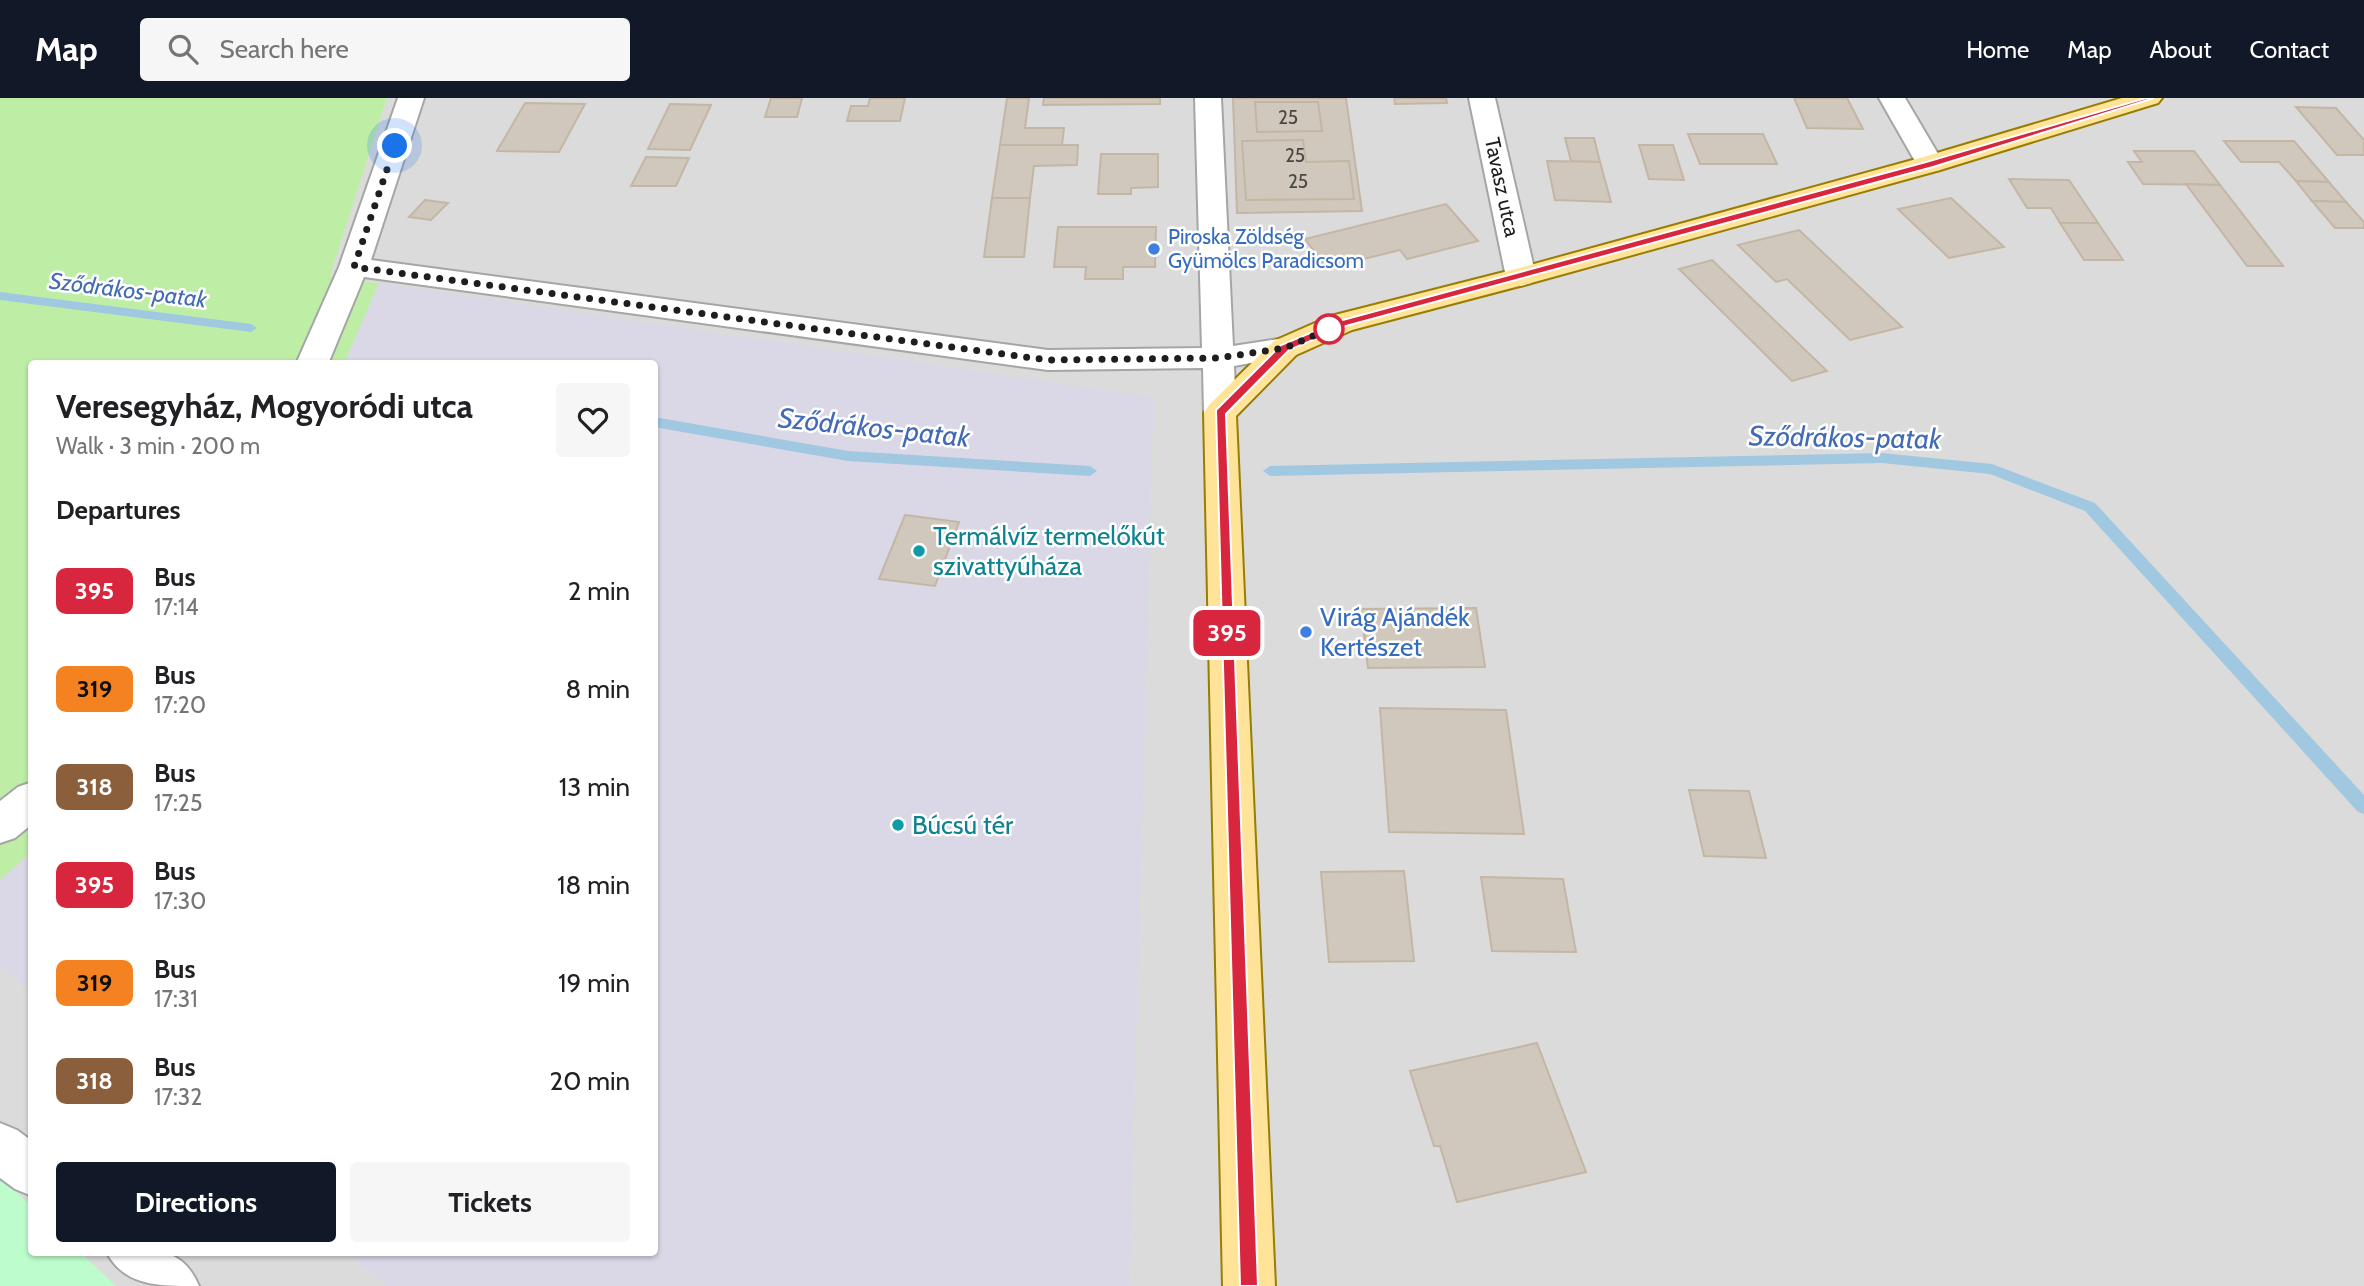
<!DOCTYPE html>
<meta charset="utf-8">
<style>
:root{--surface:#fff;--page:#f6f6f6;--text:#202124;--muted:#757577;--accent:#111827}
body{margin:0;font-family:Cabin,sans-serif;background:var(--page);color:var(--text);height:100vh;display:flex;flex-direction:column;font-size:26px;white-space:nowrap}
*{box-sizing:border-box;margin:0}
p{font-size:23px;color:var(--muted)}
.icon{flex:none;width:38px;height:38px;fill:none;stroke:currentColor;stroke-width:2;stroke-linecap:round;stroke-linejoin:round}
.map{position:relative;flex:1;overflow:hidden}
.sheet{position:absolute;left:28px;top:262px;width:630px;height:896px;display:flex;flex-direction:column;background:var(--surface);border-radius:7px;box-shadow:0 2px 5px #0004}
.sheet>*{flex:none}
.badge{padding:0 14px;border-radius:10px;font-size:24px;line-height:46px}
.you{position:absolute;width:35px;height:35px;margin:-18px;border:5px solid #fff;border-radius:50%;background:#1a73e8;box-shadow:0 0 0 10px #1a73e833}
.map>.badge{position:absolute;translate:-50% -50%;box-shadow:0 0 0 4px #fff}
h2{padding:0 28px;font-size:26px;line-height:63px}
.round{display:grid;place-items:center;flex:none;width:74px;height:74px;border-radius:7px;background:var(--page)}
.summary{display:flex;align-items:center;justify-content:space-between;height:119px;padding:0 28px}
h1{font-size:33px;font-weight:700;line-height:52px}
.action{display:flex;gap:14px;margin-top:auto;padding:14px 28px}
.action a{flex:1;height:80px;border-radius:7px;background:var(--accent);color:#fff;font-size:28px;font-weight:700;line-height:80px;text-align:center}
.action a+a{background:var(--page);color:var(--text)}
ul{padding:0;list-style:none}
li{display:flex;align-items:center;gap:21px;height:98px;padding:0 28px}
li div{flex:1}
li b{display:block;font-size:26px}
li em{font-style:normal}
li .badge{min-width:77px;font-weight:700;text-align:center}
header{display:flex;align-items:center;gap:42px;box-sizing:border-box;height:98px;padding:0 35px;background:var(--accent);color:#fff}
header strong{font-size:33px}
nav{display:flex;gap:38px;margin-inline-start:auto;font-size:24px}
.search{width:490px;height:63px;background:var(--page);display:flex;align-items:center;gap:18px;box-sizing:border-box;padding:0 24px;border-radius:7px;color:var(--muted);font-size:26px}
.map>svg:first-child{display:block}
.residential{fill:#dcdbdb}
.grass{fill:#beeea5}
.park{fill:#bdfdcc}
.plaza{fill:#dad7e6}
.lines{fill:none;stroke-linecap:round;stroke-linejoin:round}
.stream{fill:#a0c8e1;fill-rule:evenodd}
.building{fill:#d0c8bc;stroke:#c3b6a5;stroke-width:2}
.minor-casing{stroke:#a5a5a5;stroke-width:4}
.major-casing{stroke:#987d00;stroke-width:4}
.minor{fill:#fff;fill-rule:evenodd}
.major{fill:#ffe399;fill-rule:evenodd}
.line{fill:#d7263d;stroke:#fff;stroke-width:2}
.walk{stroke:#1e1e1e;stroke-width:7;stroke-dasharray:0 12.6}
.shop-dot{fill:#3f7fe0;stroke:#fff;stroke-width:2.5}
.stop-dot{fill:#fff;stroke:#d7263d;stroke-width:3.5}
.culture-dot{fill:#0f9aa8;stroke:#fff;stroke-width:2.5}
.labels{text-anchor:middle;stroke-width:5;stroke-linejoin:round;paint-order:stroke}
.far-number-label{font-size:19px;fill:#4a4846}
.far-street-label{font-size:21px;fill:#1e1e1e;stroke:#fff}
.far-shop-label{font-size:21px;fill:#366cbe;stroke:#fff;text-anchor:start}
.far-water-label{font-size:23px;font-style:italic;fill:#436bb5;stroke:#fff}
.culture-label{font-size:26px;fill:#0d838f;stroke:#fff;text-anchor:start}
.shop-label{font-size:26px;fill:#366cbe;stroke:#fff;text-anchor:start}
.water-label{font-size:28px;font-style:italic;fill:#436bb5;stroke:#fff}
</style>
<header>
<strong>Map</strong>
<div class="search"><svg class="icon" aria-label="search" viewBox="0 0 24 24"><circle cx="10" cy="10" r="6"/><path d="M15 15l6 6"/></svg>Search here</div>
<nav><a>Home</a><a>Map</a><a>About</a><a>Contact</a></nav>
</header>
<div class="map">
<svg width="2364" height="1188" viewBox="0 0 2364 1188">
<rect width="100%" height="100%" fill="#f0eee3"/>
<!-- residential -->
<g class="residential">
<polygon points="387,0 2364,0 2364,1188 1130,1188 1154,299 329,178"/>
<polygon points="0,868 31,894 32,1155 347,1155 387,1188 0,1188"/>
</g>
<!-- grass -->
<polygon class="grass" points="0,0 387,0 330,178 1154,299 1130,1188 387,1188 347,1155 654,1155 654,266 32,266 31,894 0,868"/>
<!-- park -->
<polygon class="park" points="0,1078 31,1108 32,1155 81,1155 116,1188 0,1188"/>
<!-- plaza -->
<g class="plaza">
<polygon points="379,185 1154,299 1130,1188 387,1188 347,1155 654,1155 654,266 344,266"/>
<polygon points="31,754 31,894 0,868 0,782"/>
</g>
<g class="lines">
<!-- stream -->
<g class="stream">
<polygon points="0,194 251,226 257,230 251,234 0,202"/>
<polygon points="654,319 848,353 1090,368 1097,373 1090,378 848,363 654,329"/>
<polygon points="1882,355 1992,366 2095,405 2364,697 2364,716 2358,714 2085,413 1990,376 1882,365 1270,378 1263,373 1270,368"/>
</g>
</g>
<!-- building -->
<g class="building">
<polygon points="771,0 802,0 797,19 765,19"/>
<polygon points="870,0 905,0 900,23 847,23 851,8 868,8"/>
<polygon points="1007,0 1029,0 1025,30 1064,30 1062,47 1000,47"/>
<polygon points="1044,0 1160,0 1160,6 1043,7"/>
<polygon points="1233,0 1346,0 1362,113 1237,115"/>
<polygon points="1394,0 1446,0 1447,5 1395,6"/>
<polygon points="1794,0 1847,0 1863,31 1807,30"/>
<polygon points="1255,4 1318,4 1322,33 1257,34"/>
<polygon points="525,5 585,6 559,54 497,53"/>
<polygon points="670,6 711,7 690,52 648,51"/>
<polygon points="2296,9 2336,10 2364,42 2364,57 2337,57"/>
<polygon points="1688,36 1763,36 1777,66 1700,66"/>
<polygon points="1565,40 1594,40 1600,64 1571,63"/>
<polygon points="1303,42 1306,64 1349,63 1354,101 1246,102 1242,43"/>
<polygon points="2224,43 2294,43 2329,84 2296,83 2279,64 2241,64"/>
<polygon points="1000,47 1078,47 1077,67 1034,68 1030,100 992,100"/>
<polygon points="1639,47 1673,47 1684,82 1649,81"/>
<polygon points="2134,53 2194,53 2220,87 2143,86 2128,64 2142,64"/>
<polygon points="1101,56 1158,56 1158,89 1131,90 1131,96 1098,96"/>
<polygon points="646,59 689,60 676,88 631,88"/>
<polygon points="1547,63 1600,64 1611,104 1555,102"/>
<polygon points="2009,81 2069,82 2098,125 2060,125 2051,110 2027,110"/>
<polygon points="2296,83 2329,84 2346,104 2312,103"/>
<polygon points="2186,86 2220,87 2283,168 2247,168"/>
<polygon points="992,100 1030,100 1024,159 984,159"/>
<polygon points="1951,100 2004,149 1949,160 1898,111"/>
<polygon points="425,102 448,105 431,122 409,119"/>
<polygon points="2312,103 2346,104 2364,124 2364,130 2335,130"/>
<polygon points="1446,106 1478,143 1407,161 1400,152 1327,170 1305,141"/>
<polygon points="2060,125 2098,125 2123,162 2084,162"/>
<polygon points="1058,129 1156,129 1155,169 1123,169 1123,181 1085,181 1086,169 1054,169"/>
<polygon points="1799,132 1902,229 1850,242 1787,181 1776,184 1738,147"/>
<polygon points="1712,162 1827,273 1792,283 1679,171"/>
<polygon points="905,417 959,424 935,488 879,481"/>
<polygon points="1476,510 1485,569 1368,570 1361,511"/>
<polygon points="1380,610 1506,612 1524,736 1389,734"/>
<polygon points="1689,692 1749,693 1766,760 1704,758"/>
<polygon points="1404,773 1414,863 1329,864 1321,774"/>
<polygon points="1481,779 1563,781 1576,854 1492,853"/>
<polygon points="1537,945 1586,1074 1457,1104 1440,1048 1434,1048 1410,973"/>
</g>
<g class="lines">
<!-- minor casing -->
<g class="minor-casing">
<g id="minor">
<polygon points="398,0 424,0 371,162 1048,252 1202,250 1195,0 1221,0 1233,248 1285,240 1296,243 1301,250 1296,257 1234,268 1236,315 1231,323 1220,326 1209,323 1204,315 1203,270 1048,272 364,179 328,266 296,266 339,169"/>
<polygon points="1469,0 1495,0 1536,179 1531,185 1521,188 1511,185 1506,179"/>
<polygon points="1879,0 1905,0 1944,66 1940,72 1930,74 1920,72"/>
<polygon points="32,684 32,726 15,740 0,745 0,703 18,689"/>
<polygon points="0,1025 17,1032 32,1043 32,1098 15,1091 0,1080"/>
<path d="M107,1155C148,1155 180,1143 199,1188C157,1188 125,1188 107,1155Z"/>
</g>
</g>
<!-- major casing -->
<g class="major-casing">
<polygon id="major" points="2122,0 2162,0 2158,5 1940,72 1531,185 1352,232 1296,257 1236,318 1275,1188 1223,1188 1204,315 1209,307 1274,243 1331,218 1512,172 1920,60"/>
</g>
<!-- minor -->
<use href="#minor" class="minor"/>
<!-- major -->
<use href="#major" class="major"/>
</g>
<!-- line -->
<polygon class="line" points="2146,0 2154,0 1933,69 1346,228 1289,252 1226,316 1258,1188 1240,1188 1216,312 1281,247 1339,223 1926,64"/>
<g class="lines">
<!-- walk -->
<polyline class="walk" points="395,48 354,169 1048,262 1218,260 1285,250 1329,231"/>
</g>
<!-- markers -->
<g class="shop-dot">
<circle cx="1154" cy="151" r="7"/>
<circle cx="1306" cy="534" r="7"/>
</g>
<circle class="stop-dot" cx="1329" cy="231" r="14"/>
<g class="culture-dot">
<circle cx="919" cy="453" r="7"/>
<circle cx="898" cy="727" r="7"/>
</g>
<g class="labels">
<!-- far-number labels -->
<g class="far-number-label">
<text x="1288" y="26">25</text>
<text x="1295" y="64">25</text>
<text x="1298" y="90">25</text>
</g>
<!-- far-street labels -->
<g class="far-street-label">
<text transform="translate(1502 89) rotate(78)" y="7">Tavasz utca</text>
</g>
<!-- far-shop labels -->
<g class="far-shop-label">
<text x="1168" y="146">Piroska Zöldség<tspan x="1168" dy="24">Gyümölcs Paradicsom</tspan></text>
</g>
<!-- far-water labels -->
<g class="far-water-label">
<text transform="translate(128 192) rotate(7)" y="8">Sződrákos-patak</text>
</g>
<!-- culture labels -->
<g class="culture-label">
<text x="933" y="447">Termálvíz termelőkút<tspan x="933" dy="30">szivattyúháza</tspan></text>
<text x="912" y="736">Búcsú tér</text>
</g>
<!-- shop labels -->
<g class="shop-label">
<text x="1320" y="528">Virág Ajándék<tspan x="1320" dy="30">Kertészet</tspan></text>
</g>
<!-- water labels -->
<g class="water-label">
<text transform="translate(874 329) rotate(6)" y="10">Sződrákos-patak</text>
<text transform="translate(1845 339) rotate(1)" y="10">Sződrákos-patak</text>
</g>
</g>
</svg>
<div class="you" style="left:395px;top:48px"></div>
<b class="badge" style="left:1227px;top:535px;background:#d7263d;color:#fff">395</b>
<section class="sheet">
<div class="summary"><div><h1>Veresegyház, Mogyoródi utca</h1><p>Walk · 3 min · 200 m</p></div><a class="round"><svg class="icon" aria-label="heart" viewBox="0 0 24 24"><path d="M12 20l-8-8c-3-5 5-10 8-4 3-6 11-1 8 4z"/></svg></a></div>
<h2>Departures</h2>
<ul>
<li><span class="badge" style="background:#d7263d;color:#fff">395</span><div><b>Bus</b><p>17:14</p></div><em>2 min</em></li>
<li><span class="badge" style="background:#f58220;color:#111">319</span><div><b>Bus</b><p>17:20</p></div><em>8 min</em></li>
<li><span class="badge" style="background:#8b5e3c;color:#fff">318</span><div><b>Bus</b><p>17:25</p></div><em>13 min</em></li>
<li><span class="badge" style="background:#d7263d;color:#fff">395</span><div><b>Bus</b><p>17:30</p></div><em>18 min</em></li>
<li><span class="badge" style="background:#f58220;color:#111">319</span><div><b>Bus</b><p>17:31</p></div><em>19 min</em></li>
<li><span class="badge" style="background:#8b5e3c;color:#fff">318</span><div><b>Bus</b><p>17:32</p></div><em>20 min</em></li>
</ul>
<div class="action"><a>Directions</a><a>Tickets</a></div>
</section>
</div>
